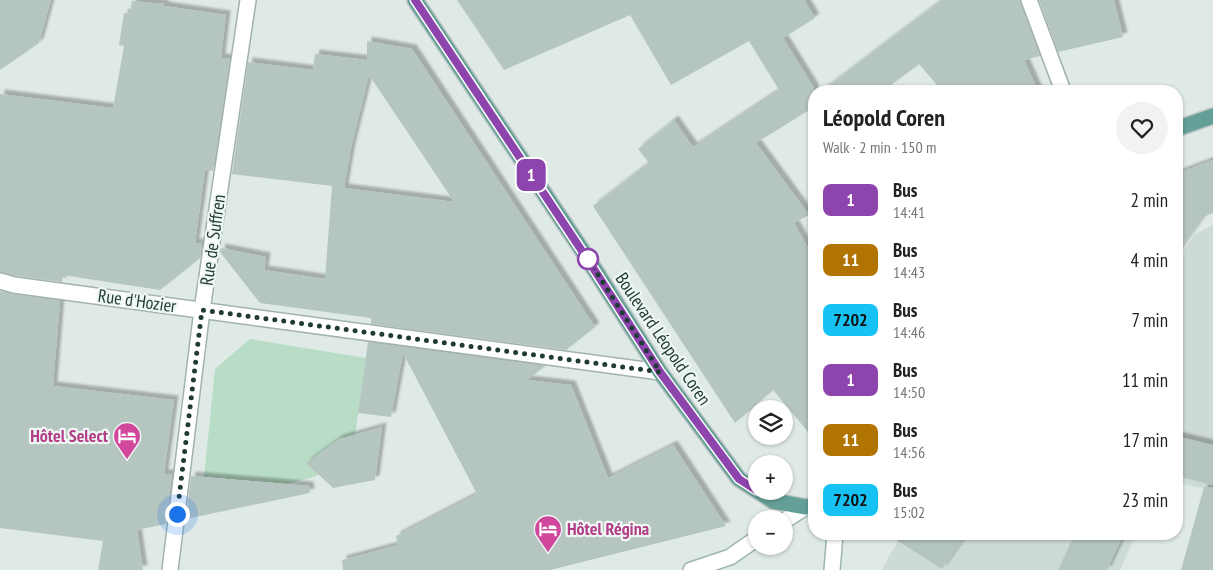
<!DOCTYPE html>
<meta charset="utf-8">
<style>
:root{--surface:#fff;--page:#f2f2f2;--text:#222;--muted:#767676}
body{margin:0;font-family:"PT Sans Narrow",sans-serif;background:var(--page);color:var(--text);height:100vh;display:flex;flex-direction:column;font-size:19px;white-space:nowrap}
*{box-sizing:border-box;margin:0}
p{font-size:16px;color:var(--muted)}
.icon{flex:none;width:28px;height:28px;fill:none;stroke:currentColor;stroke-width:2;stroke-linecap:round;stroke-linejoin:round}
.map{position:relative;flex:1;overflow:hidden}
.panel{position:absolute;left:808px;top:85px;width:375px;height:455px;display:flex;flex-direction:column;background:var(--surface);border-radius:20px;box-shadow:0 1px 4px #0004}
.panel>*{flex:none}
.badge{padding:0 10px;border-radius:8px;font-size:18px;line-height:32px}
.fabs{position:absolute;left:748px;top:400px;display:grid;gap:10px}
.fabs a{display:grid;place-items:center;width:45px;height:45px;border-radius:50%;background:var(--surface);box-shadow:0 1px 4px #0004;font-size:25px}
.you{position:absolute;width:25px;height:25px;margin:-12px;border:4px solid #fff;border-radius:50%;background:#1a73e8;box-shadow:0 0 0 8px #1a73e833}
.map>.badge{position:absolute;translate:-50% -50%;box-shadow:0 0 0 2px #fff}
.round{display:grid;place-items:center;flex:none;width:52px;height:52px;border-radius:26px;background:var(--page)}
.overview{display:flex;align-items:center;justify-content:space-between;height:85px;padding:0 15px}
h1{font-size:24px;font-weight:700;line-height:38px}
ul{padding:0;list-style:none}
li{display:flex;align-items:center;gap:15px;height:60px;padding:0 15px}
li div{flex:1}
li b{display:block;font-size:19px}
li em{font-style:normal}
li .badge{min-width:55px;font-weight:700;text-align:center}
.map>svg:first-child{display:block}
.built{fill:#cddad6}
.green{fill:#b8dcc6}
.building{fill:#b5c5c0;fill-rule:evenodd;filter:url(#shadow)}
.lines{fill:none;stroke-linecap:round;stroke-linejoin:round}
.street-casing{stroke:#a2b2ae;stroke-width:18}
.secondary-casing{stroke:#9eb6b0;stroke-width:18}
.primary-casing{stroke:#bcc4c3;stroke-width:18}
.street{stroke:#fff;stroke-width:15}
.secondary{stroke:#fff;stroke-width:15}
.primary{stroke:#64a097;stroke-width:15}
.line-casing{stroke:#fff;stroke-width:11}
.line{stroke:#8e44ad;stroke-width:8}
.walk{stroke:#203a36;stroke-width:5;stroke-dasharray:0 9}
.stop-dot{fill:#fff;stroke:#8e44ad;stroke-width:2.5}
.labels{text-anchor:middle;stroke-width:4.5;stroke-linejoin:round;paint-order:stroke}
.street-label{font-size:18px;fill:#203a36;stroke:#eff7f4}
.hotel-label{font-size:18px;font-weight:bold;fill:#b23c85;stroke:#eff7f4;text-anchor:end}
</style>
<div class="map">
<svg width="1213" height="570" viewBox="0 0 1213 570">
<defs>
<filter id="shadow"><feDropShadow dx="4.5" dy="-4.5" stdDeviation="1" flood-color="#0004"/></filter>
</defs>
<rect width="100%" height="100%" fill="#dfeae7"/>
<!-- built -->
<g class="built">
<polygon points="1213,225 1213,490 1176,483 1176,263 1194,235"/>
<polygon points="903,534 1136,534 1120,570 882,570 889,556"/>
</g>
<!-- green -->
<polygon class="green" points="250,339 366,358 355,435 318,464 317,476 286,484 204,477 215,369"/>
<!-- building -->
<g class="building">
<polygon points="0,0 51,0 39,43 0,70"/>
<polygon points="457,0 804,0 815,18 783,38 814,88 814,107 756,143 809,215 794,223 814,259 814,439 773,390 735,423 593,206 649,163 638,149 674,120 693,147 779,90 749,41 671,85 630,15 504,70"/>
<polygon points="942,0 1020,0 1040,56 1024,60 1038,91 942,91 919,64 883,91 822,91"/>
<polygon points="1039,0 1114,0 1123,37 1058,52"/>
<polygon points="132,1 164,4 164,6 226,15 221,58 230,59 213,171 205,170 195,243 202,244 200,258 160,290 62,275 62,282 16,276 0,272 0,94 113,108 124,46 119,45 124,13 130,14"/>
<path d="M367,41L412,49L595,327L566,350L371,324V318L260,303L220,252L221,248L266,257L264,270L325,279L332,186L232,174L248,62L313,70L315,54L367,60ZM369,75L412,139L454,202L344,188L351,148Z"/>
<polygon points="1213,160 1213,213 1203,217 1176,255 1176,174"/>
<polygon points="0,291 13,294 60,301 53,386 174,400 164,474 172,474 166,524 137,530 143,570 98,570 103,541 0,528"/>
<polygon points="368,342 545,366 527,380 571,385 608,478 673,445 726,526 550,570 343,570 342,560 398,545 396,536 477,494 403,353 391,417 358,413"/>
<polygon points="382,427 375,480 333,488 306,463 339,439"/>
<polygon points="1176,436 1213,445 1213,485 1176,476"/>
<polygon points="191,476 309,486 310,493 186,519"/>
<polygon points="1204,487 1213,488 1213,570 1181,570"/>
<polygon points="887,534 967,534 942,569"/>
<polygon points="1075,534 1124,534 1107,570 1058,570"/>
</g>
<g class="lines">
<!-- street casing -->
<g class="street-casing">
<g id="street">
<polyline points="1029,0 1063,91"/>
<polyline points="0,281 14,285 660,372"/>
<polyline points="170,570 202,310 248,0"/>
</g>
</g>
<!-- secondary casing -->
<g class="secondary-casing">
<g id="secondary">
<polyline points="784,521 806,507"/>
<polyline points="691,570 730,557 756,539"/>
<polyline points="832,570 835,534"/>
</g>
</g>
<!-- primary casing -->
<g class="primary-casing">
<g id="primary">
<polyline points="415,0 588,259 660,372 739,479 756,490"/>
<polyline points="1176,129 1213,116"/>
<polyline points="758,491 773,501 806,507 814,506"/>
</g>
</g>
<!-- street -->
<use href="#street" class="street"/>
<!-- secondary -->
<use href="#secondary" class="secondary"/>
<!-- primary -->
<use href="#primary" class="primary"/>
</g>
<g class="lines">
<!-- line casing -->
<g class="line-casing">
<polyline id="line" points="415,0 588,260 660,372 739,479 756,490"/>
</g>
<!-- line -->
<use href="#line" class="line"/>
<!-- walk -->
<polyline class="walk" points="177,514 202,310 660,372 588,259"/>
</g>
<!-- icons -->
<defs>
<g id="hotel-pin" transform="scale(1.4375)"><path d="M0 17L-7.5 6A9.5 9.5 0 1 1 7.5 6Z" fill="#d1479c" stroke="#eff7f4"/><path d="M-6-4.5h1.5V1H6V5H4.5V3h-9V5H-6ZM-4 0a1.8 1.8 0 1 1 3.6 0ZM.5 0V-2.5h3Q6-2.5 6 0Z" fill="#fff"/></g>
</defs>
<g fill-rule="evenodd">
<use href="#hotel-pin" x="127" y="436"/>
<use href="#hotel-pin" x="548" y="529"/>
</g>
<!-- markers -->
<circle class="stop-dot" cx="588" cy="259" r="10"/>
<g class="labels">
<!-- street labels -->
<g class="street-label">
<text transform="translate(213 240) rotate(-82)" y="6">Rue de Suffren</text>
<text transform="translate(137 301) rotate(8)" y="6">Rue d'Hozier</text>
<text transform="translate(663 339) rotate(56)" y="6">Boulevard Léopold Coren</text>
</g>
<!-- hotel labels -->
<g class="hotel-label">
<text x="108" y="442">Hôtel Select</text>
<text x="567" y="535" text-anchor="start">Hôtel Régina</text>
</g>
</g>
</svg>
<div class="fabs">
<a><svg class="icon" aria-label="layers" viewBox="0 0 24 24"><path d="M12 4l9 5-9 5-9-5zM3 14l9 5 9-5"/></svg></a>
<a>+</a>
<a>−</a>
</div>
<div class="you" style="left:177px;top:514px"></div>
<b class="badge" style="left:531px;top:175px;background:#8e44ad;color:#fff">1</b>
<section class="panel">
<div class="overview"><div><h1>Léopold Coren</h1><p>Walk · 2 min · 150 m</p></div><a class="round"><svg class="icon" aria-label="heart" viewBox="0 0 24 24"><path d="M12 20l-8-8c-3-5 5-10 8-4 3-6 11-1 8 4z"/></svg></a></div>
<ul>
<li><span class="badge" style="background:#8e44ad;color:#fff">1</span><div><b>Bus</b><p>14:41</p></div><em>2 min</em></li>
<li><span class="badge" style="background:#b27400;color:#fff">11</span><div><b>Bus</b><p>14:43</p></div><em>4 min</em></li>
<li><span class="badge" style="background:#16c1f3;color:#111">7202</span><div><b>Bus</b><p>14:46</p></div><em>7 min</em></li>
<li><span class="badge" style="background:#8e44ad;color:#fff">1</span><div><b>Bus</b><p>14:50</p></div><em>11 min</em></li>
<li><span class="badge" style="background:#b27400;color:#fff">11</span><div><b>Bus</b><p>14:56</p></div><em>17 min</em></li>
<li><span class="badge" style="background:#16c1f3;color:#111">7202</span><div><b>Bus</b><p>15:02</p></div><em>23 min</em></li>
</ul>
</section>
</div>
